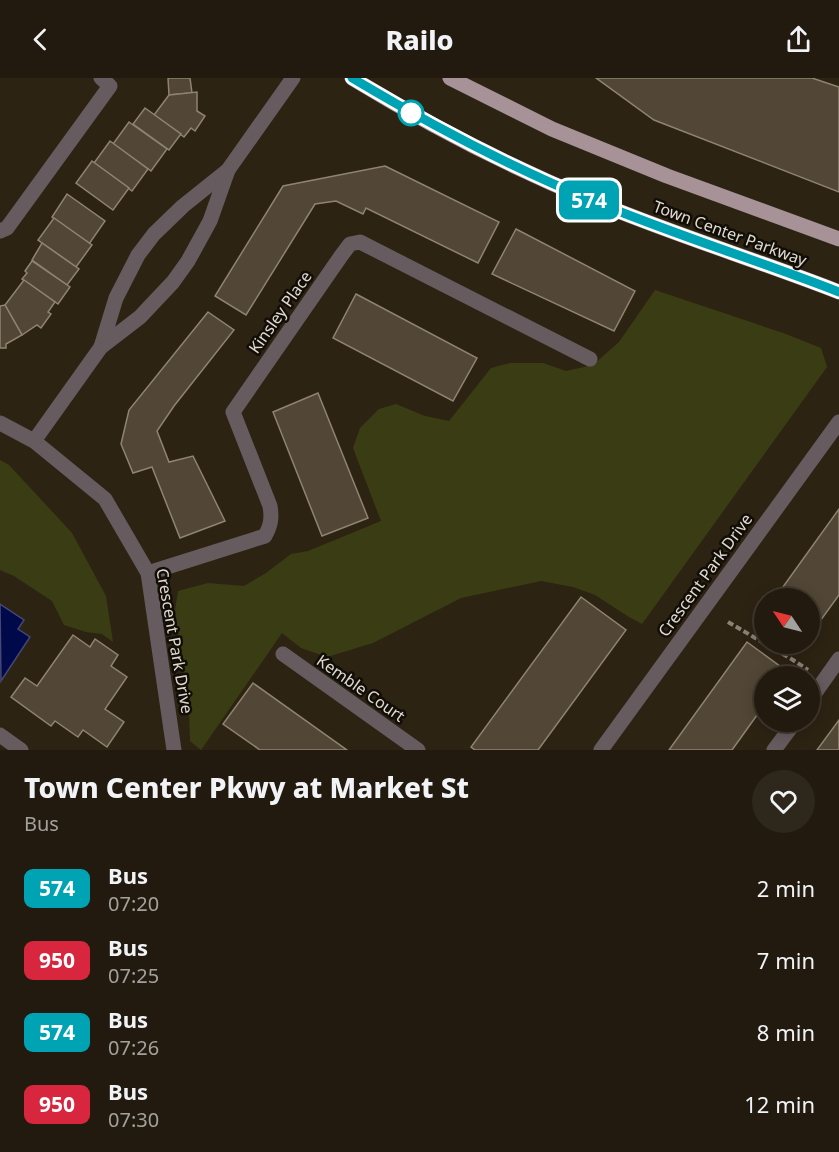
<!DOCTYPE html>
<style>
:root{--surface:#221a0e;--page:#2e271c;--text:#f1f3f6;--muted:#a2a19e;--line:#3f382e}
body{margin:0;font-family:"Noto Sans",sans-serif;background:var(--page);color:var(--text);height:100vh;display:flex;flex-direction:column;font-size:22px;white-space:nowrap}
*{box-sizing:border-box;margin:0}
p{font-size:20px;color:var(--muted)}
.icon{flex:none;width:33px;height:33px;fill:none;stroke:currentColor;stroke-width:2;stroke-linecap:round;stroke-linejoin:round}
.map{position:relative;height:672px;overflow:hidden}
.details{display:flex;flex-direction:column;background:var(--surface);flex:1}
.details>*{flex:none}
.badge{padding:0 12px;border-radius:9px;font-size:21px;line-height:39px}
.needle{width:39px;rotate:305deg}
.controls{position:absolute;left:754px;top:510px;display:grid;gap:12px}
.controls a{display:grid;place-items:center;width:66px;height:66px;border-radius:50%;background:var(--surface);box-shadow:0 3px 15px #0003,0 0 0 2px var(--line);font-size:30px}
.map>.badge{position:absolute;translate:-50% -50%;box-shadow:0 0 0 3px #fff}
.round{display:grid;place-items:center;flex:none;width:63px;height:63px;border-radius:32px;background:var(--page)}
.overview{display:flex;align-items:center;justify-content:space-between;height:102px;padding:0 24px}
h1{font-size:28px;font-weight:800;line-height:45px}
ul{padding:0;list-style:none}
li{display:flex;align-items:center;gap:18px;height:72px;padding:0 24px}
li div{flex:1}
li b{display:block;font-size:22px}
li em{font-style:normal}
li .badge{min-width:66px;font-weight:700;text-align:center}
header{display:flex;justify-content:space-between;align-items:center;height:78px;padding:0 24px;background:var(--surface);font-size:27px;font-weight:800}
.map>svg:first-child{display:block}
.green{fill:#3a3d13}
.water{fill:#00094a;stroke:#444872;stroke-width:1.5}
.building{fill:#524736;stroke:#8f8371;stroke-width:1.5}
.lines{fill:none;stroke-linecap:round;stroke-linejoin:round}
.path{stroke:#8a8275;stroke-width:4;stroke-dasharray:6 3;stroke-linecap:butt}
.minor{stroke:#665b5e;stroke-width:15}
.major{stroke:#a79297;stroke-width:15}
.line-casing{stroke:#fff;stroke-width:14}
.line{stroke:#00a3b4;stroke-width:9}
.stop-dot{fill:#fff;stroke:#00a3b4;stroke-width:3}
.labels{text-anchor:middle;stroke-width:5;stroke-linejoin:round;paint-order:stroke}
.street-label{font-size:16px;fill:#e1dad0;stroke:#110d07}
</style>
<header><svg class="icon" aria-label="back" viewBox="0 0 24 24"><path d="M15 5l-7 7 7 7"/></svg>Railo<svg class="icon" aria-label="share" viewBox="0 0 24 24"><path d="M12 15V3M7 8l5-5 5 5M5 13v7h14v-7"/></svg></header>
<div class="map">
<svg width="839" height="672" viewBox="0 0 839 672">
<rect width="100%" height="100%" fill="#2d2313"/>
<!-- green -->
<g class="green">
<polygon points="655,212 786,256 821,270 827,289 642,546 629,539 595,517 573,509 541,503 461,520 373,565 327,579 301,570 282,555 201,672 190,663 189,634 175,532 178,513 208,505 244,508 266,495 291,476 308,473 381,443 353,370 360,350 379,331 396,326 425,338 449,343 491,290 510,285 543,285 566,293 593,287 619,264"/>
<polygon points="0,382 9,387 72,455 106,518 113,564 102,556 86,554 64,547 52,523 14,498 0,492"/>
</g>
<!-- water -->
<polygon class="water" points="0,526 24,542 18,551 30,559 1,603"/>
<!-- building -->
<g class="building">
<polygon points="168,0 190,0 192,15 169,17"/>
<polygon points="596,0 812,0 839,9 839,114 654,42"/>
<polygon points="197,14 197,33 205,38 195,53 191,50 184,59 154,37 169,17"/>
<polygon points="145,30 181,56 169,72 133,46"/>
<polygon points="129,44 167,71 151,93 113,66"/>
<polygon points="110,63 148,91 132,113 94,85"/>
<polygon points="92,83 129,110 113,132 76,105"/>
<polygon points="385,88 499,144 478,185 366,130 363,136 336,123 315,126 246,237 215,218 283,108"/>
<polygon points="67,116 105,143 89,166 52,139"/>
<polygon points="54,140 92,167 76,189 38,162"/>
<polygon points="516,151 635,213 614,253 492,196"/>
<polygon points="42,165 79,191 67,207 32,182"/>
<polygon points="32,183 70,209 58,226 22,201 27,195 25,193"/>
<polygon points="24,202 55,224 48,234 51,236 41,250 37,247 22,257 5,227"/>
<polygon points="356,216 477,280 453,323 333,260"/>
<polygon points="5,227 22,257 6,266 6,270 0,270 0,228"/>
<polygon points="208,234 234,252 174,328 157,353 169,384 193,378 225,443 180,460 152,389 133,395 121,366 129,332"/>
<polygon points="318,315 368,440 322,458 273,334"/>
<polygon points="839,431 839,517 810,557 810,520 775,520"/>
<polygon points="581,519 626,552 538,672 475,672 471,669"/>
<polygon points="73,557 90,569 95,561 118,577 111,588 127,599 105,631 124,644 107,669 83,652 78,659 55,643 51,648 11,619 25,600 37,608"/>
<polygon points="747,564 788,594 785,598 765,598 765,626 732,672 669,672"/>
<polygon points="253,605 347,672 260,672 223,646"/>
<polygon points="839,642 839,672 817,672"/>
</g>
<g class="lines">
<!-- path -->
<polyline class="path" points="728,544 793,582 808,592"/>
<!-- minor -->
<g class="minor">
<polyline points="0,153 7,150 110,8 101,0"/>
<polyline points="101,269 116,220 138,177 154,156 183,128 228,92 293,0"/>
<polyline points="0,345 34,363 105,421 148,495 174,672"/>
<polyline points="34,363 101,269 140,239 173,204 188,183 210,143 228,92"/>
<path d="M148,495L265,458C271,447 272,440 270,428L233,334L341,178L350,166L360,164L590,281"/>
<polyline points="283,576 418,672"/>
<polyline points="810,622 839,581"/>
<polyline points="0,657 21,672"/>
<polyline points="601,672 839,344"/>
<polyline points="774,672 795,644"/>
</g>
<!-- major -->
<g class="major">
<path d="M352,0C429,47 508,88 591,122C672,156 757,182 839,214"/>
<polyline points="450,0 552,51 667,98 839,161"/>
</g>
</g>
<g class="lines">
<!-- line casing -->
<g class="line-casing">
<path id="line" d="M352,0C429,46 508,88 591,122C672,156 757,182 839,214"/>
</g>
<!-- line -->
<use href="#line" class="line"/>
</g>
<!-- markers -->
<circle class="stop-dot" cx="411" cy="35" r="12"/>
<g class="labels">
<!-- street labels -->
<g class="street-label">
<text transform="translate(730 155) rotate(20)" y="6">Town Center Parkway</text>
<text transform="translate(280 234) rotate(-55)" y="6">Kinsley Place</text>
<text transform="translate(705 497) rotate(-54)" y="6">Crescent Park Drive</text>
<text transform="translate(175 563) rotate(80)" y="6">Crescent Park Drive</text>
<text transform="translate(361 610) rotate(35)" y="6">Kemble Court</text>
</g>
</g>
</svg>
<div class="controls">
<a><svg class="needle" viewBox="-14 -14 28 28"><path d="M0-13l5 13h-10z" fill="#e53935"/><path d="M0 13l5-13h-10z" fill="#a2a19e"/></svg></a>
<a><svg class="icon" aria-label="layers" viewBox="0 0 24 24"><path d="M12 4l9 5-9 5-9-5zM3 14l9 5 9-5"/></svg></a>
</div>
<b class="badge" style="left:589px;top:122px;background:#00a3b4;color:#fff">574</b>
</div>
<section class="details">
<div class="overview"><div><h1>Town Center Pkwy at Market St</h1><p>Bus</p></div><a class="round"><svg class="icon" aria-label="heart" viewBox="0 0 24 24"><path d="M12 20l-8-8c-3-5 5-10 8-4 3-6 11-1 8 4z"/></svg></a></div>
<ul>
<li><span class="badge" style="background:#00a3b4;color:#fff">574</span><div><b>Bus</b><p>07:20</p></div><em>2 min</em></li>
<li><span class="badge" style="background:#d7263d;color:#fff">950</span><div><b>Bus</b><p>07:25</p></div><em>7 min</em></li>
<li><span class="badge" style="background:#00a3b4;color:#fff">574</span><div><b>Bus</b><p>07:26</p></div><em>8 min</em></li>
<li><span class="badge" style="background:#d7263d;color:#fff">950</span><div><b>Bus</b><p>07:30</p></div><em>12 min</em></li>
</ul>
</section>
